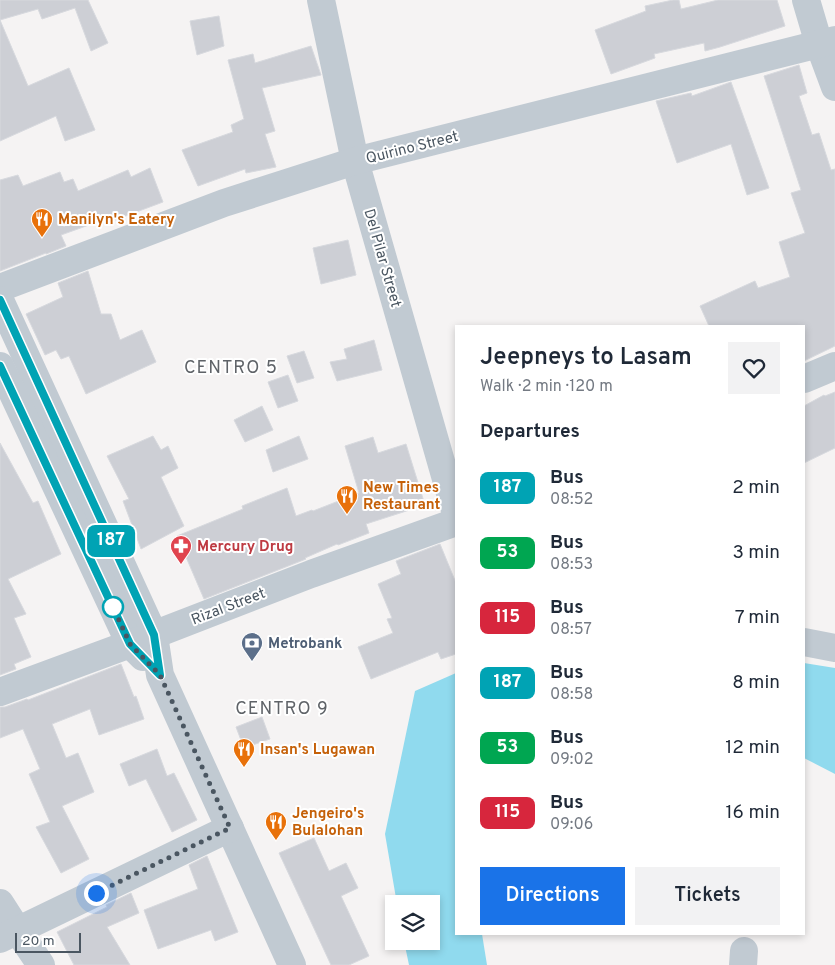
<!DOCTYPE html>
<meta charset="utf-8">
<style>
:root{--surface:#fff;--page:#f2f2f3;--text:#1f2937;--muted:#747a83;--accent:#1a73e8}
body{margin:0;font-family:Overpass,sans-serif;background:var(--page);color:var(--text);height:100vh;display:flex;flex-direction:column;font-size:19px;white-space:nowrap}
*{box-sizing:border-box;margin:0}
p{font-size:16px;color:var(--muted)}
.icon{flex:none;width:28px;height:28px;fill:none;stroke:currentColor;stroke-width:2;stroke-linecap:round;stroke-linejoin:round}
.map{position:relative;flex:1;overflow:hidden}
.drawer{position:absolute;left:455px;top:325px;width:350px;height:610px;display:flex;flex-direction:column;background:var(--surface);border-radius:0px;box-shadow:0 2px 8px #0003}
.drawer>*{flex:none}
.badge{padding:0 10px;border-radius:8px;font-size:18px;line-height:32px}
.controls{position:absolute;left:385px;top:895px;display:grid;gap:10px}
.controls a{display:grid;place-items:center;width:55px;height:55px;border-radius:0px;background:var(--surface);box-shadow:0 2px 8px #0003;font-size:25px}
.scale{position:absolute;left:15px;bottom:12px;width:66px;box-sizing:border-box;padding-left:5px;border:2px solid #4a5661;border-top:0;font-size:14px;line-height:18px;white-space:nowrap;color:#4a5661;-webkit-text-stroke:4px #fff;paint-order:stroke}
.you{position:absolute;width:25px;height:25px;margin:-12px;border:4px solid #fff;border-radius:50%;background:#1a73e8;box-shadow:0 0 0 8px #1a73e833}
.map>.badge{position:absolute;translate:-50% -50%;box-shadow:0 0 0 2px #fff}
h2{padding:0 25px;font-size:19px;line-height:45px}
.round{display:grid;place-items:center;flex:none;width:52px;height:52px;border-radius:0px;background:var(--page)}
.summary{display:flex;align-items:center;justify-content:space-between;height:85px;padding:0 25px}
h1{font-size:24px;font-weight:600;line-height:38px}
.primary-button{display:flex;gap:10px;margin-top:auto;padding:10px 25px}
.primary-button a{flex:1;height:58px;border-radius:0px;background:var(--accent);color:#fff;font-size:20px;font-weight:600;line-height:58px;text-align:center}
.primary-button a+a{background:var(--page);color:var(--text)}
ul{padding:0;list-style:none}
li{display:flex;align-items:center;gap:15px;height:65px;padding:0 25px}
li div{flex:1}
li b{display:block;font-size:19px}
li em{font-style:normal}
li .badge{min-width:55px;font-weight:700;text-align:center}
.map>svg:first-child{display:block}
.water{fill:#90daee}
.building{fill:#cdcfd5;stroke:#d7d9de}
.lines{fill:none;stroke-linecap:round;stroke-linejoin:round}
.minor{stroke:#c1cad2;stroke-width:28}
.line-casing{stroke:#fff;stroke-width:11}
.line{stroke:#00a3b4;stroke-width:8}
.walk{stroke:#4a5661;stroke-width:5;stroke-dasharray:0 9}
.stop-dot{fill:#fff;stroke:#00a3b4;stroke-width:2.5}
.labels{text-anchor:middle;stroke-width:4;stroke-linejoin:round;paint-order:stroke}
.street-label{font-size:15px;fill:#4a5661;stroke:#fff}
.food-label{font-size:15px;font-weight:bold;fill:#c56008;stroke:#fff;text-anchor:start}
.health-label{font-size:15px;font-weight:bold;fill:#be3a42;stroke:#fff;text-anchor:start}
.service-label{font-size:15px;font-weight:bold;fill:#4e5e75;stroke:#fff;text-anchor:start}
.quarter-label{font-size:18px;letter-spacing:1px;fill:#5f6368;stroke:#fff}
</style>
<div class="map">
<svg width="835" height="965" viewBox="0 0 835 965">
<rect width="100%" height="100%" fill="#f5f3f3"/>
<!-- water -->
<g class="water">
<polygon points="804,663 835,668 835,774 804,758"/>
<polygon points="456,673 456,934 482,934 487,965 409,965 404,941 431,941 431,904 397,904 385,834 415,691"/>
</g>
<!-- building -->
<g class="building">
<polygon points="0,0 88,0 108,43 91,51 75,8 42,19 38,9 0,20"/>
<polygon points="673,0 679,0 681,9 718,0 777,0 785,26 720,47 705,51 704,43 654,54 655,58 611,74 595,30 646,11 645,6"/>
<polygon points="219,16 224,46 197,55 190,21"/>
<polygon points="0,20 28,86 69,68 95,130 65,141 56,116 0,141"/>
<polygon points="311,46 321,75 262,88 275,131 265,134 276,167 246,173 245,169 198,186 182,150 233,132 231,125 244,119 228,60 253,54 255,63"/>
<polygon points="799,65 807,93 799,96 812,135 819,133 831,170 835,169 835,346 804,361 804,326 709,326 700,306 755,281 758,288 790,277 779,242 805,233 791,193 801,190 764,76"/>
<polygon points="731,82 769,188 747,195 731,144 677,163 656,101 691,93 692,96"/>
<polygon points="150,168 163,202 115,220 114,216 61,235 66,246 46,254 46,253 0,271 0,180 18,175 23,186 60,172 64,182 73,179 78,191 128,170 131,177"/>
<polygon points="348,240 356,275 321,284 313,248"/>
<polygon points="88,271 101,314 111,314 120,340 142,330 156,362 86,394 69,356 61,359 56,350 45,355 26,314 63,297 58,283"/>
<polygon points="374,340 382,370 337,381 330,362 347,359 344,349"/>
<polygon points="304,351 314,378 297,383 287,356"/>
<polygon points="288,375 298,401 278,408 268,382"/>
<polygon points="835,392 835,448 804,463 804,406 824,395 825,396"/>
<polygon points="262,406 273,430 245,442 234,420"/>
<polygon points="153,436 161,450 168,446 178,468 161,477 184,526 141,549 123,501 129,499 107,456"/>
<polygon points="299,436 308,459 273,472 266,450"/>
<polygon points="373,437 378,453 406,444 425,505 366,524 369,533 338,545 337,544 305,558 306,559 204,599 177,536 243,509 242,506 287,488 296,516 312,510 313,511 359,493 345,446"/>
<polygon points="0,443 33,503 38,501 61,554 8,579 26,614 14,618 31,657 14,664 16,669 0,675"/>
<polygon points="440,544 456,583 456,654 441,659 438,652 371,679 358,647 393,633 387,619 392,618 378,584 401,574 396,561"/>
<polygon points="121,664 134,697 136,696 144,719 99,735 90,709 52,724 66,758 78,753 94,792 62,806 89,859 61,873 36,827 50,822 29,774 40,769 23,729 0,738 0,707 5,707 27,699 28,700"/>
<polygon points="262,717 270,739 244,748 236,727"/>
<polygon points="157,749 167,776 174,773 197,820 172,832 146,779 129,786 120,764"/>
<polygon points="314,838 329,871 346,863 358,888 341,896 369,956 349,965 331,965 279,853"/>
<polygon points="207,856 238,932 215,941 211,930 158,949 144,910 198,889 189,865"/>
<polygon points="131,893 139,913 107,927 130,965 74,965 57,932 107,907 106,905"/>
</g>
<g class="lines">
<!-- minor -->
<g class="minor">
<polyline points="321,0 355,161 456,514"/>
<polyline points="806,0 819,44 835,87"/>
<polyline points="0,288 224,203 355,161 835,40"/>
<polyline points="0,300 154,635 160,675 292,965"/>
<polyline points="0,366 130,644 143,657"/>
<polyline points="804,379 835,366"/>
<polyline points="804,642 835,648"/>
<polyline points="0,692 130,644 311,574 456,522"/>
<polyline points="0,903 18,931 41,965"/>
<polyline points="0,939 230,828"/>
<polyline points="743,965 744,951"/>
</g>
</g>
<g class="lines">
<!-- line casing -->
<g class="line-casing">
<polyline id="line" points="0,300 154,635 160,675 130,644 0,366"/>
</g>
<!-- line -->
<use href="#line" class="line"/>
<!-- walk -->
<polyline class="walk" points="96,893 230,828 160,675 130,644 113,607"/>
</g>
<!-- icons -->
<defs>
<g id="restaurant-pin" transform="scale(1.125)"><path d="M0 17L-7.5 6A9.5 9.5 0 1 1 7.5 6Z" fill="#e8710a" stroke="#fff"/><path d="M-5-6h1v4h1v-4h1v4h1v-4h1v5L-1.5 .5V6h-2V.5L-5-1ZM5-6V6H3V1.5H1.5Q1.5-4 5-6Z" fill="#fff"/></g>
<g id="pharmacy-pin" transform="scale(1.125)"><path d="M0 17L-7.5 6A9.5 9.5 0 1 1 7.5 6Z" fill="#e0444e" stroke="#fff"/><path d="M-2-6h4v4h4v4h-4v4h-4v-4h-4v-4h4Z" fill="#fff"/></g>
<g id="bank-pin" transform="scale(1.125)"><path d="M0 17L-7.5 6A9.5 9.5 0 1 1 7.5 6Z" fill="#5c6f8a" stroke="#fff"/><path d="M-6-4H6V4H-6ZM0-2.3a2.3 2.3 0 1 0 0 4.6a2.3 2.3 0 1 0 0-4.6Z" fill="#fff"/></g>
</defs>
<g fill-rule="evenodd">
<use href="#restaurant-pin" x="42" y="219"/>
<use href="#restaurant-pin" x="347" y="496"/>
<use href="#pharmacy-pin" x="181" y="546"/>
<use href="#bank-pin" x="252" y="643"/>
<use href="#restaurant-pin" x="244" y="749"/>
<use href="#restaurant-pin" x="276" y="822"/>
</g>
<!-- markers -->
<circle class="stop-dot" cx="113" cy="607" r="10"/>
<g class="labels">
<!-- street labels -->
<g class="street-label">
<text transform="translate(412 147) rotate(-14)" y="5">Quirino Street</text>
<text transform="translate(383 258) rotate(74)" y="5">Del Pilar Street</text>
<text transform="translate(228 606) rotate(-21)" y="5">Rizal Street</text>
</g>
<!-- food labels -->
<g class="food-label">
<text x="58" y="224">Manilyn's Eatery</text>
<text x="363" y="492">New Times<tspan x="363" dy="17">Restaurant</tspan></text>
<text x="260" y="754">Insan's Lugawan</text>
<text x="292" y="818">Jengeiro's<tspan x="292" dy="17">Bulalohan</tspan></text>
</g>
<!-- health labels -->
<g class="health-label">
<text x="197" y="551">Mercury Drug</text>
</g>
<!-- service labels -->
<g class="service-label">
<text x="268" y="648">Metrobank</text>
</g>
<!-- quarter labels -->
<g class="quarter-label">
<text x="231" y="373">CENTRO 5</text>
<text x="282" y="714">CENTRO 9</text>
</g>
</g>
</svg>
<div class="controls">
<a><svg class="icon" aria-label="layers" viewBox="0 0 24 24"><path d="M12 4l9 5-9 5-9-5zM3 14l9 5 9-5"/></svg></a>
</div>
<div class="scale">20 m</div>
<div class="you" style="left:96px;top:893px"></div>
<b class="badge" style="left:111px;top:541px;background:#00a3b4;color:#fff">187</b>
<section class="drawer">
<div class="summary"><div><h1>Jeepneys to Lasam</h1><p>Walk · 2 min · 120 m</p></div><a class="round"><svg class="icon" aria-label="heart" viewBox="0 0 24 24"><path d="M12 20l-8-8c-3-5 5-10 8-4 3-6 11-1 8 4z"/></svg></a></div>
<h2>Departures</h2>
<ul>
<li><span class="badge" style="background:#00a3b4;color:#fff">187</span><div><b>Bus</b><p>08:52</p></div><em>2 min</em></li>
<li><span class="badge" style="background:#00a651;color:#fff">53</span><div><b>Bus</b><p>08:53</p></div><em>3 min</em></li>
<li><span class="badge" style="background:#d7263d;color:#fff">115</span><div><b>Bus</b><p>08:57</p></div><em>7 min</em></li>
<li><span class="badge" style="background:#00a3b4;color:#fff">187</span><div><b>Bus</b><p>08:58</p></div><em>8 min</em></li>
<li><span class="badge" style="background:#00a651;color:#fff">53</span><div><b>Bus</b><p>09:02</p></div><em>12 min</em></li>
<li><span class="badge" style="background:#d7263d;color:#fff">115</span><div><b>Bus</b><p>09:06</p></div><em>16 min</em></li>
</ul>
<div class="primary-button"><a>Directions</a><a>Tickets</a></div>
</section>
</div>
